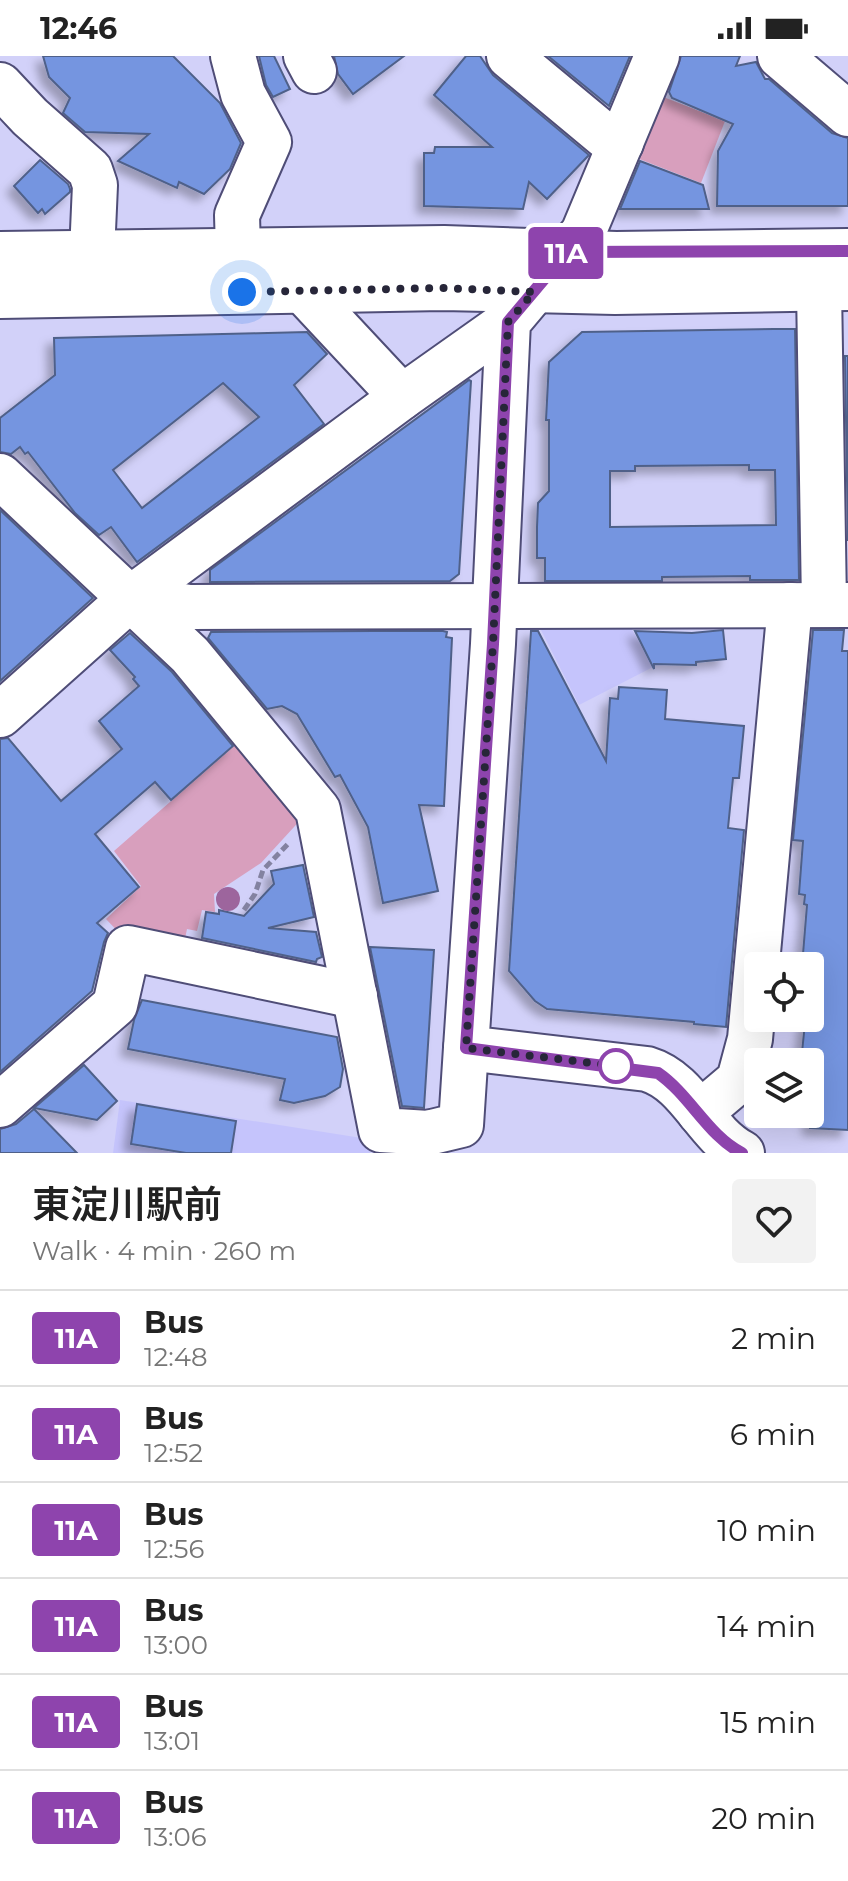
<!DOCTYPE html>
<meta charset="utf-8">
<style>
:root{--surface:#fff;--page:#f2f2f2;--text:#222;--muted:#767676;--line:#e0e0e0}
body{margin:0;font-family:Montserrat,"Noto Sans JP",sans-serif;background:var(--page);color:var(--text);height:100vh;display:flex;flex-direction:column;font-size:30px;white-space:nowrap}
*{box-sizing:border-box;margin:0}
p{font-size:26px;color:var(--muted)}
.icon{flex:none;width:44px;height:44px;fill:none;stroke:currentColor;stroke-width:2;stroke-linecap:round;stroke-linejoin:round}
.map{position:relative;height:1097px;overflow:hidden}
.sheet{display:flex;flex-direction:column;background:var(--surface);flex:1}
.sheet>*{flex:none}
.badge{padding:0 16px;border-radius:6px;font-size:28px;line-height:52px}
.buttons{position:absolute;left:744px;top:896px;display:grid;gap:16px}
.buttons a{display:grid;place-items:center;width:80px;height:80px;border-radius:8px;background:var(--surface);box-shadow:0 8px 32px #0002;font-size:40px}
.you{position:absolute;width:40px;height:40px;margin:-20px;border:6px solid #fff;border-radius:50%;background:#1a73e8;box-shadow:0 0 0 12px #1a73e833}
.map>.badge{position:absolute;translate:-50% -50%;box-shadow:0 0 0 4px #fff}
.round{display:grid;place-items:center;flex:none;width:84px;height:84px;border-radius:8px;background:var(--page)}
.head{display:flex;align-items:center;justify-content:space-between;height:136px;padding:0 32px}
h1{font-size:38px;font-weight:600;line-height:60px}
ul{padding:0;list-style:none}
li{display:flex;align-items:center;gap:24px;height:96px;padding:0 32px;border-top:2px solid var(--line)}
li div{flex:1}
li b{display:block;font-size:30px}
li em{font-style:normal}
li .badge{min-width:88px;font-weight:700;text-align:center}
.status{display:flex;justify-content:space-between;align-items:center;height:56px;padding:0 40px;background:var(--surface);direction:ltr}
.status svg{height:22px;fill:currentColor}
.map>svg:first-child{display:block}
.built{fill:#c5c4fc}
.green{fill:#d89fbd}
.building{fill:#7595e0;stroke:#4f6189;stroke-width:2;fill-rule:evenodd;filter:url(#shadow)}
.lines{fill:none;stroke-linecap:round;stroke-linejoin:round}
.minor-casing{stroke:#4f4d77;stroke-width:48}
.path{stroke:#8382a0;stroke-width:5;stroke-dasharray:8 4;stroke-linecap:butt}
.minor{stroke:#fff;stroke-width:44}
.tree{fill:#9d659d}
.line-casing{stroke:#fff;stroke-width:18}
.line{stroke:#8e44ad;stroke-width:12}
.walk{stroke:#272639;stroke-width:8;stroke-dasharray:0 14.4}
.stop-dot{fill:#fff;stroke:#8e44ad;stroke-width:4}
</style>
<div class="status"><b>12:46</b><svg viewBox="0 0 49 12"><path d="M0 12V9h3v3zM5 12V6h3v6zM10 12V3h3v9zM15 12V0h3v12zM26 1h20v11H26zM47 4h2v5h-2z"/></svg></div>
<div class="map">
<svg width="848" height="1097" viewBox="0 0 848 1097">
<defs>
<filter id="shadow"><feDropShadow dx="-7" dy="7" stdDeviation="4" flood-color="#0004"/></filter>
</defs>
<rect width="100%" height="100%" fill="#d2d1f9"/>
<!-- built -->
<g class="built">
<polygon points="630,570 653,611 579,649 541,574 542,572"/>
<polygon points="120,1044 368,1083 370,1097 113,1097"/>
</g>
<!-- green -->
<g class="green">
<polygon points="653,37 725,65 701,127 629,99"/>
<polygon points="242,683 305,759 261,807 214,838 215,856 202,854 197,875 187,873 182,897 125,883 106,863 141,830 114,795"/>
</g>
<!-- building -->
<g class="building">
<polygon points="43,0 173,0 220,47 241,87 230,113 204,138 179,126 177,132 118,105 149,78 85,76 63,57 70,42 49,21"/>
<polygon points="259,0 274,0 290,33 273,41 266,29"/>
<polygon points="334,0 404,0 353,38 338,18"/>
<polygon points="466,0 480,0 493,19 589,99 547,143 529,126 523,153 424,150 424,97 434,97 435,91 492,91 434,39"/>
<polygon points="548,0 630,0 609,50"/>
<polygon points="681,0 740,0 736,10 756,6 765,23 769,23 832,77 848,82 848,150 717,150 718,95 733,68 672,42 669,36"/>
<polygon points="40,104 68,128 70,133 70,136 45,158 42,153 38,157 14,130"/>
<polygon points="640,105 703,129 709,153 620,153"/>
<path d="M774,273H795L799,524H750V520L662,521V525H545V502H537V471L538,447L549,435V364H546L549,306L582,276ZM749,409V414H775L776,469L610,471V415H635V410Z"/>
<path d="M307,276L327,298L294,329L324,368L137,506L111,471L99,479L75,457L28,396L25,398L20,391L11,398L0,396V362L55,319L54,282ZM223,327L259,361L142,452L113,414Z"/>
<polygon points="845,300 848,300 848,485"/>
<polygon points="469,324 471,325 459,518 450,525 210,526 210,514"/>
<polygon points="0,454 93,542 0,625"/>
<polygon points="723,574 726,603 696,606 696,609 654,608 654,613 635,575 692,577"/>
<polygon points="813,574 844,574 842,595 848,595 848,1074 810,1072 810,1006 801,1006 805,967 810,967 810,910 802,910 807,849 804,848 805,839 799,838 803,785 793,784"/>
<polygon points="374,575 443,575 447,576 446,581 452,582 444,750 419,749 438,835 383,847 368,771 340,719 335,721 297,658 282,650 267,653 208,582 211,576"/>
<polygon points="531,575 538,575 606,705 610,642 618,643 619,631 667,634 665,663 744,670 739,722 733,722 728,772 744,774 726,971 694,968 694,966 547,953 535,945 509,915"/>
<polygon points="130,577 172,616 233,690 171,744 155,726 95,778 139,831 97,867 108,877 104,886 92,935 0,1016 0,683 8,682 61,745 122,693 99,665 139,630 133,623 135,621 110,594"/>
<polygon points="303,809 314,861 268,872 316,876 322,901 317,903 316,906 202,882 206,856 219,858 219,854 244,860 274,828 271,815"/>
<polygon points="370,891 434,894 424,1052 402,1050"/>
<polygon points="142,944 337,981 343,1013 340,1031 325,1040 294,1047 280,1044 285,1023 128,993 134,964"/>
<polygon points="84,1009 117,1045 97,1064 34,1052"/>
<polygon points="137,1048 236,1065 231,1097 186,1097 131,1088"/>
<polygon points="34,1053 77,1097 0,1097 0,1073 16,1068"/>
</g>
<g class="lines">
<!-- minor casing -->
<g class="minor-casing">
<g id="minor">
<polyline points="233,0 243,38 269,86 237,159 238,194"/>
<polyline points="306,0 314,15"/>
<polyline points="509,0 604,79 621,87"/>
<path d="M657,0L583,177L508,266L493,588L466,992L647,1013C690,1026 704,1077 742,1097"/>
<polyline points="780,0 848,58"/>
<polyline points="0,29 30,61 90,114 95,129 92,197"/>
<polyline points="0,198 444,192 616,198 848,195"/>
<polyline points="819,232 824,549"/>
<polyline points="303,235 402,341"/>
<polyline points="0,240 443,232 615,236 848,232"/>
<polyline points="0,420 190,599 318,754 381,1074 428,1077 461,1069 466,992"/>
<polyline points="131,542 189,551 848,549"/>
<polyline points="0,659 131,542 402,341 508,266"/>
<polyline points="0,1049 115,949 128,892 355,940"/>
<polyline points="700,1057 739,1024 750,983 790,549"/>
</g>
</g>
<!-- path -->
<polyline class="path" points="244,854 255,838 263,814 288,788"/>
<!-- minor -->
<use href="#minor" class="minor"/>
</g>
<!-- trees -->
<circle class="tree" cx="228" cy="843" r="12"/>
<g class="lines">
<!-- line casing -->
<g class="line-casing">
<path id="line" d="M742,1097C708,1080 690,1039 658,1017L466,992L493,588L508,266L567,196L848,195"/>
</g>
<!-- line -->
<use href="#line" class="line"/>
<!-- walk -->
<polyline class="walk" points="242,236 443,232 534,236 508,266 493,588 466,992 616,1010"/>
</g>
<!-- markers -->
<circle class="stop-dot" cx="616" cy="1010" r="16"/>
</svg>
<div class="buttons">
<a><svg class="icon" aria-label="locate" viewBox="0 0 24 24"><circle cx="12" cy="12" r="6"/><path d="M12 2v4M12 18v4M2 12h4M18 12h4"/></svg></a>
<a><svg class="icon" aria-label="layers" viewBox="0 0 24 24"><path d="M12 4l9 5-9 5-9-5zM3 14l9 5 9-5"/></svg></a>
</div>
<div class="you" style="left:242px;top:236px"></div>
<b class="badge" style="left:566px;top:197px;background:#8e44ad;color:#fff">11A</b>
</div>
<section class="sheet">
<div class="head"><div><h1>東淀川駅前</h1><p>Walk · 4 min · 260 m</p></div><a class="round"><svg class="icon" aria-label="heart" viewBox="0 0 24 24"><path d="M12 20l-8-8c-3-5 5-10 8-4 3-6 11-1 8 4z"/></svg></a></div>
<ul>
<li><span class="badge" style="background:#8e44ad;color:#fff">11A</span><div><b>Bus</b><p>12:48</p></div><em>2 min</em></li>
<li><span class="badge" style="background:#8e44ad;color:#fff">11A</span><div><b>Bus</b><p>12:52</p></div><em>6 min</em></li>
<li><span class="badge" style="background:#8e44ad;color:#fff">11A</span><div><b>Bus</b><p>12:56</p></div><em>10 min</em></li>
<li><span class="badge" style="background:#8e44ad;color:#fff">11A</span><div><b>Bus</b><p>13:00</p></div><em>14 min</em></li>
<li><span class="badge" style="background:#8e44ad;color:#fff">11A</span><div><b>Bus</b><p>13:01</p></div><em>15 min</em></li>
<li><span class="badge" style="background:#8e44ad;color:#fff">11A</span><div><b>Bus</b><p>13:06</p></div><em>20 min</em></li>
</ul>
</section>
